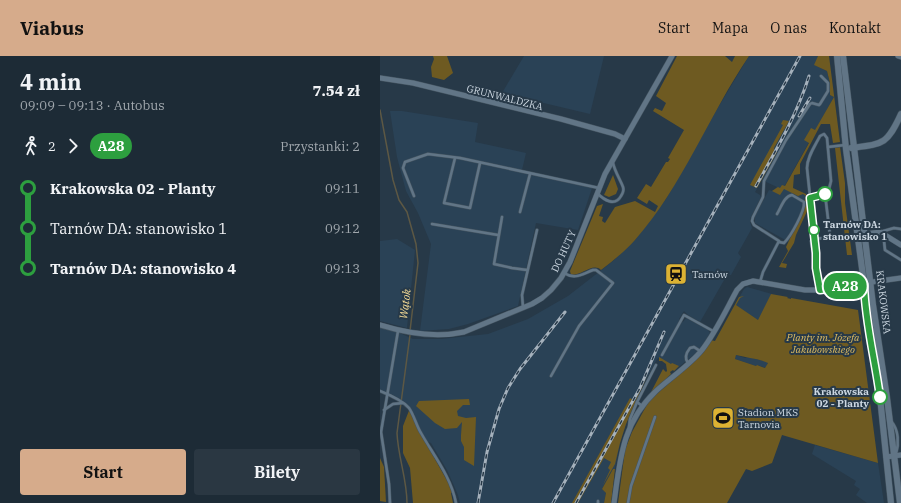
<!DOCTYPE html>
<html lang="pl">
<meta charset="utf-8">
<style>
:root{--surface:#1d2b36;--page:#2a3742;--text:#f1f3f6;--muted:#a0a7ad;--accent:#d6ab8b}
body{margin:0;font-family:"IBM Plex Serif",serif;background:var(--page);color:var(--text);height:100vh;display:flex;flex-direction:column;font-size:15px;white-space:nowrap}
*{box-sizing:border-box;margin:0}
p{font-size:13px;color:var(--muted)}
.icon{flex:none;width:22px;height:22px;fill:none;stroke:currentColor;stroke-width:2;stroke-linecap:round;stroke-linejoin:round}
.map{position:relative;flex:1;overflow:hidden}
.side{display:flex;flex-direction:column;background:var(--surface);width:380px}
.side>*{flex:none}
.badge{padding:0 8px;border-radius:13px;font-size:14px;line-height:26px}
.map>.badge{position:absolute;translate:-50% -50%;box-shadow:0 0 0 2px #fff}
.legs{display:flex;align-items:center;gap:6px;height:44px;padding:0 20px;font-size:13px}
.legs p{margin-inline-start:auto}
.overview{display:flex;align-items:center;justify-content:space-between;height:68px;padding:0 20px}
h1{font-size:22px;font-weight:800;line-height:30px}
.primary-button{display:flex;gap:8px;margin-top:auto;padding:8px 20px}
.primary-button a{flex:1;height:46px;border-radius:4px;background:var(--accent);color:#111;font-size:16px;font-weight:800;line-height:46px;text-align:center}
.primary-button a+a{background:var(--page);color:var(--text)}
ul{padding:0 20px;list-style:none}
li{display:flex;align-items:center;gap:14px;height:40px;font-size:15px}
li i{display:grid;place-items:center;width:6px;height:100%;margin:0 5px;background:currentColor}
li i::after{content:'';width:10px;height:10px;margin:-5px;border:3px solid;border-radius:50%;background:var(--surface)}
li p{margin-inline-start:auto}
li:first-child i{background:linear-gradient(#0000 50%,currentColor 0)}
li:last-child i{background:linear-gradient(currentColor 50%,#0000 0)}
header{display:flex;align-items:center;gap:24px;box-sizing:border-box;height:56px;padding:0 20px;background:var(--accent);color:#111}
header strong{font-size:19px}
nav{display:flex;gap:22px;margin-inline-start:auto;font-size:14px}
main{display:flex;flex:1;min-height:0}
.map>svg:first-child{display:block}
.built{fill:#2a4256}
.green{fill:#6e5a21;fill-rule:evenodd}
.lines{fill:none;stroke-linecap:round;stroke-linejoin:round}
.stream{stroke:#5d5844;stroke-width:1.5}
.service-casing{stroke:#445460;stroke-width:3.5}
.minor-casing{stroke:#445460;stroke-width:6}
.tertiary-casing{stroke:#445460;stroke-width:7}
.service{stroke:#617586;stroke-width:2.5}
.minor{stroke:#617586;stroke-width:5}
.tertiary{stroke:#617586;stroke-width:6}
.rail-casing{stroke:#a5b1bc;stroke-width:3}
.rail{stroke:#273948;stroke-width:1.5;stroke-dasharray:4.5;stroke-linecap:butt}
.line-1-casing{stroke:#fff;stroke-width:9}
.line-1{stroke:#2d9f3f;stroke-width:6}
.stop-1-dot{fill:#fff;stroke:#2d9f3f;stroke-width:2}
.labels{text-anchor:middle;stroke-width:4;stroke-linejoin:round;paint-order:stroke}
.street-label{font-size:10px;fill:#cdd8e2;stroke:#273948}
.stop-label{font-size:10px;font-weight:bold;fill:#cdd8e2;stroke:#273948;text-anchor:start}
.poi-label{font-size:10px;fill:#cdd8e2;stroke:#273948;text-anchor:start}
.park-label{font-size:10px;font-style:italic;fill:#e0be63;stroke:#273948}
.water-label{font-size:11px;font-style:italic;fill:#fadf98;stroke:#273948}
</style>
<header>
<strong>Viabus</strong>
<nav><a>Start</a><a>Mapa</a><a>O nas</a><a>Kontakt</a></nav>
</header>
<main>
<section class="side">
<div class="overview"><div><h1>4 min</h1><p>09:09 – 09:13 · Autobus</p></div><b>7.54 zł</b></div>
<div class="legs"><svg class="icon" aria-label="walk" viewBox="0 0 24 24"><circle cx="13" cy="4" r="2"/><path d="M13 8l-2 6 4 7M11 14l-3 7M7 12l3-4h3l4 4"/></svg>2<svg class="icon" aria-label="forward" viewBox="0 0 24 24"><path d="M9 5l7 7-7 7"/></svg><b class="badge" style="background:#2d9f3f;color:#fff">A28</b><p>Przystanki: 2</p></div>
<ul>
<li><i style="color:#2d9f3f"></i><b>Krakowska 02 - Planty</b><p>09:11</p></li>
<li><i style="color:#2d9f3f"></i><span>Tarnów DA: stanowisko 1</span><p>09:12</p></li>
<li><i style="color:#2d9f3f"></i><b>Tarnów DA: stanowisko 4</b><p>09:13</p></li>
</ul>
<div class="primary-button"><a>Start</a><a>Bilety</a></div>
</section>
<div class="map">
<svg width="521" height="447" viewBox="0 0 521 447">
<rect width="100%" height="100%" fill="#273948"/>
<!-- built -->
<g class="built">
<polygon points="144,0 224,0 210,58 122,37"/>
<polygon points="369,0 438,0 435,9 447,15 450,27 450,39 454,41 404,131 426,139 428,150 409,186 375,167 375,160 389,134 392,135 397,131 382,124 375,136 380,139 381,141 370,163 370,166 372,172 358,197 361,201 351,219 347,219 320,266 308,259 304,255 299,263 303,266 306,262 328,274 330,277 321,293 295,314 279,302 277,303 255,345 246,368 240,387 235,413 233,413 222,433 226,437 224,447 80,447 78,439 67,414 51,387 32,380 35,359 25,348 0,336 0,268 33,283 61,283 108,278 148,263 188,240 233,205 255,184 286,143 336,55"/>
<polygon points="10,55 22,55 98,67 95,86 146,97 142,114 213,129 198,174 156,167 138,250 88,268 69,273 40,275 51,188 38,157 26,135 17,101"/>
<polygon points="17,183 35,194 27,272 0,265 0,185"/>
<polygon points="367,231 392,238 379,265 355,249 364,233"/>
<polygon points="356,299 365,302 368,301 388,306 386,312 377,309 376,310 355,303"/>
<polygon points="435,389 498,407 504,447 487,447 476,439 480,433 474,429 476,425 432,398"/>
</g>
<!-- green -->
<g class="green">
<polygon points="53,0 67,0 73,17 64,24 52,21 51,11 54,3"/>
<path d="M297,0H345L352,6L355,0H369C329,59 302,131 255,184C245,195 233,205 221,214C213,206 201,220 191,219L190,215L217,150L223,148L219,160L223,161L222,165L225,167L235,151L255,145L275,156L278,150L269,144L267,148L257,142L266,128L271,131L286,106H288L290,103L288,102L304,74L273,55L275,52L282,55L286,47L276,40Z"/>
<polygon points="438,0 449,0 460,86 453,87 450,68 441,68 420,108 420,118 414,119 413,132 426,138 429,151 416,179 414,187 402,207 407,208 406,212 399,211 408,195 406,191 427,147 425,145 426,140 423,138 418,140 404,133 400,139 392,135 398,131 400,132 402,129 405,130 429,87 424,84 431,72 435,74 454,41 450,39 450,27 447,15 434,9"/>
<polygon points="403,64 409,65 394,92 394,95 397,96 377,132 370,129 403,69 401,68"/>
<polygon points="460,91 465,127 465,147 472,199 467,199 455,92"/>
<polygon points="233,119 238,133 236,138 229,141 224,139"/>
<path d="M391,238L408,241L407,242L411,243V242L478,254L498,407L402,379L392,407L372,415L366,413L347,447H238L245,394L252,376L269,345L323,297L330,284L335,285L359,241L364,240L360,242L356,249L378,264ZM356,299C367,302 377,302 388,307L385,312L377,309L376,310L355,303Z"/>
<polygon points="279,301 291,308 292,307 299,310 294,315 293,314 290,316 291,318 269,340 283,313 286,316 287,315 286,308 282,305 279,305"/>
<polygon points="268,318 246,368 240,387 235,408 223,429 230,414 228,412 231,406 224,402 198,447 192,447 250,342 255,345"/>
<polygon points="89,343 90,349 83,349 77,355 78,360 86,362 96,361 94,410 84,404 84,391 81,385 81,379 82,366 77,372 65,373 55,367 36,350 39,345"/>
<polygon points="30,352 37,371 74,437 71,437 73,447 33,447 30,412 23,397 23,370"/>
<polygon points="0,402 4,411 6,446 0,445"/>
<polygon points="233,413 235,413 231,447 224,447 226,437 222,433"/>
</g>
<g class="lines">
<!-- stream -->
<g class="stream">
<polyline points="0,54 13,124 19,144 27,156 36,188 38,207 30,275"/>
<path d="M27,447C27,423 18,401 17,377L30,279"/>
</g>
<!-- service casing -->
<g class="service-casing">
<g id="service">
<polyline points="448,91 465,89"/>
<polyline points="75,102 64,147 90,152 100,107"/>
<path d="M217,137C224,144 235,151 241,140C243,137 244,134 243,131C240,123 235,116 233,107"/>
<polyline points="34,140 23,112 25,106 48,98 80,102 219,132"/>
<path d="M430,142L445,138L449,133L451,125L447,82L444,78L440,80C435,90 427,101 427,112L436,197V212L439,233"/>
<polyline points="140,156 150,118"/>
<path d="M397,158C401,152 404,140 412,139L424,146C425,155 411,180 404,187L399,186"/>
<polyline points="122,161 114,208 132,212 147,214"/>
<polyline points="52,168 118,179"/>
<polyline points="500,176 514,172 521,173"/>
<polyline points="507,180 504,185 505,194 521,204"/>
<polyline points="435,210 431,185 433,183 444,182 450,179 445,138"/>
<polyline points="380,226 383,216 399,185 374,169 372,165 373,161 383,141 384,125 406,84 430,48 432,47 439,49 440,48 448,35 448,27 441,20"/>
<polyline points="143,251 142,239 157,174"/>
<polyline points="282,299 304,259 333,275"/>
<path d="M308,307C304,302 306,297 310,292L314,291L320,295"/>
<path d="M171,320L199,270L233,227L216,214H213C202,218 195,224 184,217"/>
<path d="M0,335C10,339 22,344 29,352C33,357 37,371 41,377C54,400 71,421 76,447"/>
<polyline points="262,350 257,346 276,309"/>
<polyline points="4,354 13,348 23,347"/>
<path d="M511,365C519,374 519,388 516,398"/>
<polyline points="249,371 250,363 257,346"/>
<polyline points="10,447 9,428 1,376 18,275"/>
<polyline points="218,447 218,445"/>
<polyline points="248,447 251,430 275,361"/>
</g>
</g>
<!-- minor casing -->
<g class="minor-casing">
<g id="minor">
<polyline points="518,0 521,1"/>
<polyline points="0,22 33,27 181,63 235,78 245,83"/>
<polyline points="486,178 500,176 521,189"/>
<path d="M0,269C26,277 57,282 84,276L152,248L162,242L171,234L181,222L190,206L225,118L292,0"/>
<polyline points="506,401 521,399"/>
<path d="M234,447C240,404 242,367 276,335C289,323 311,308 322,294C336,276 346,254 357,234L363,228L373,225L425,234H435L521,222"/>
</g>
</g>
<!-- tertiary casing -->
<g class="tertiary-casing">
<g id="tertiary">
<polyline points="457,0 466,93 484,227 485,250 490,287 496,310 500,341 511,447"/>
<polyline points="463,0 493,249 507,342 520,447"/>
<path d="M471,92C503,88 507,89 521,58"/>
</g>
</g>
<!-- service -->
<use href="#service" class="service"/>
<!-- minor -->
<use href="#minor" class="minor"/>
<!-- tertiary -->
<use href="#tertiary" class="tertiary"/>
<!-- rail casing -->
<g class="rail-casing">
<g id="rail">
<polyline points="419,60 430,42"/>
<path d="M376,130C396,94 417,59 429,20"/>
<polyline points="98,447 107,396 119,353 128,332 140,313 185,256"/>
<polyline points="173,447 420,0"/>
<polyline points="196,447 260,332 284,276"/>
</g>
</g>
<!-- rail -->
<use href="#rail" class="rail"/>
</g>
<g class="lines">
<!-- line-1 casing -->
<g class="line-1-casing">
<path id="line-1" d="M445,138L430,142L436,197V212L440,234L484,228C485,266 495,303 500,341"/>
</g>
<!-- line-1 -->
<use href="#line-1" class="line-1"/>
</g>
<!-- icons -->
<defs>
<g id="station-square" transform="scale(1.15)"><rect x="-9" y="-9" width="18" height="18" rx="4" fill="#dcb233" stroke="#273948"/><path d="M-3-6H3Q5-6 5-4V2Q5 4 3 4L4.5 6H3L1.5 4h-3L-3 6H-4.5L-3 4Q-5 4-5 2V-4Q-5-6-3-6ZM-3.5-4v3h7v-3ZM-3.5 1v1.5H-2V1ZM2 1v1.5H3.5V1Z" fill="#111"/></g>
<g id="stadium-square" transform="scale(1.15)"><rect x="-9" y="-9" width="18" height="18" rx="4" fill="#dcb233" stroke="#273948"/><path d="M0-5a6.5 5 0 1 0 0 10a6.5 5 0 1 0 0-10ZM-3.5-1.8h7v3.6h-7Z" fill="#111"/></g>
</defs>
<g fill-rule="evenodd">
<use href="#station-square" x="296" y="218"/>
<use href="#stadium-square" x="343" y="362"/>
</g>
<!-- markers -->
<g class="stop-1-dot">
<circle cx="445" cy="138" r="7"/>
<circle cx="434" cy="174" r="5"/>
<circle cx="500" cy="341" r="7"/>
</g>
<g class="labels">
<!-- street labels -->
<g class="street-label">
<text transform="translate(125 41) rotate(14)" y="4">GRUNWALDZKA</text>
<text transform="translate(183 195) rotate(-65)" y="4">DO HUTY</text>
<text transform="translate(504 246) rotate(83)" y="4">KRAKOWSKA</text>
</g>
<!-- stop labels -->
<g class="stop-label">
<text x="443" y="172">Tarnów DA:<tspan x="443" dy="12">stanowisko 1</tspan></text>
<text x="489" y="339" text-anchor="end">Krakowska<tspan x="489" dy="12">02 - Planty</tspan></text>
</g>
<!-- poi labels -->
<g class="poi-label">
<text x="312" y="222">Tarnów</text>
<text x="358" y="360">Stadion MKS<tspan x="358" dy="12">Tarnovia</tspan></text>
</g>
<!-- park labels -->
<g class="park-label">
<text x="443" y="285">Planty im. Józefa<tspan x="443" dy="12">Jakubowskiego</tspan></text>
</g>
<!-- water labels -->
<g class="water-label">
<text transform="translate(25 248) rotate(-83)" y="4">Wątok</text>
</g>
</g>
</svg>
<b class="badge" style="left:465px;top:230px;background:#2d9f3f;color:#fff">A28</b>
</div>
</main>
